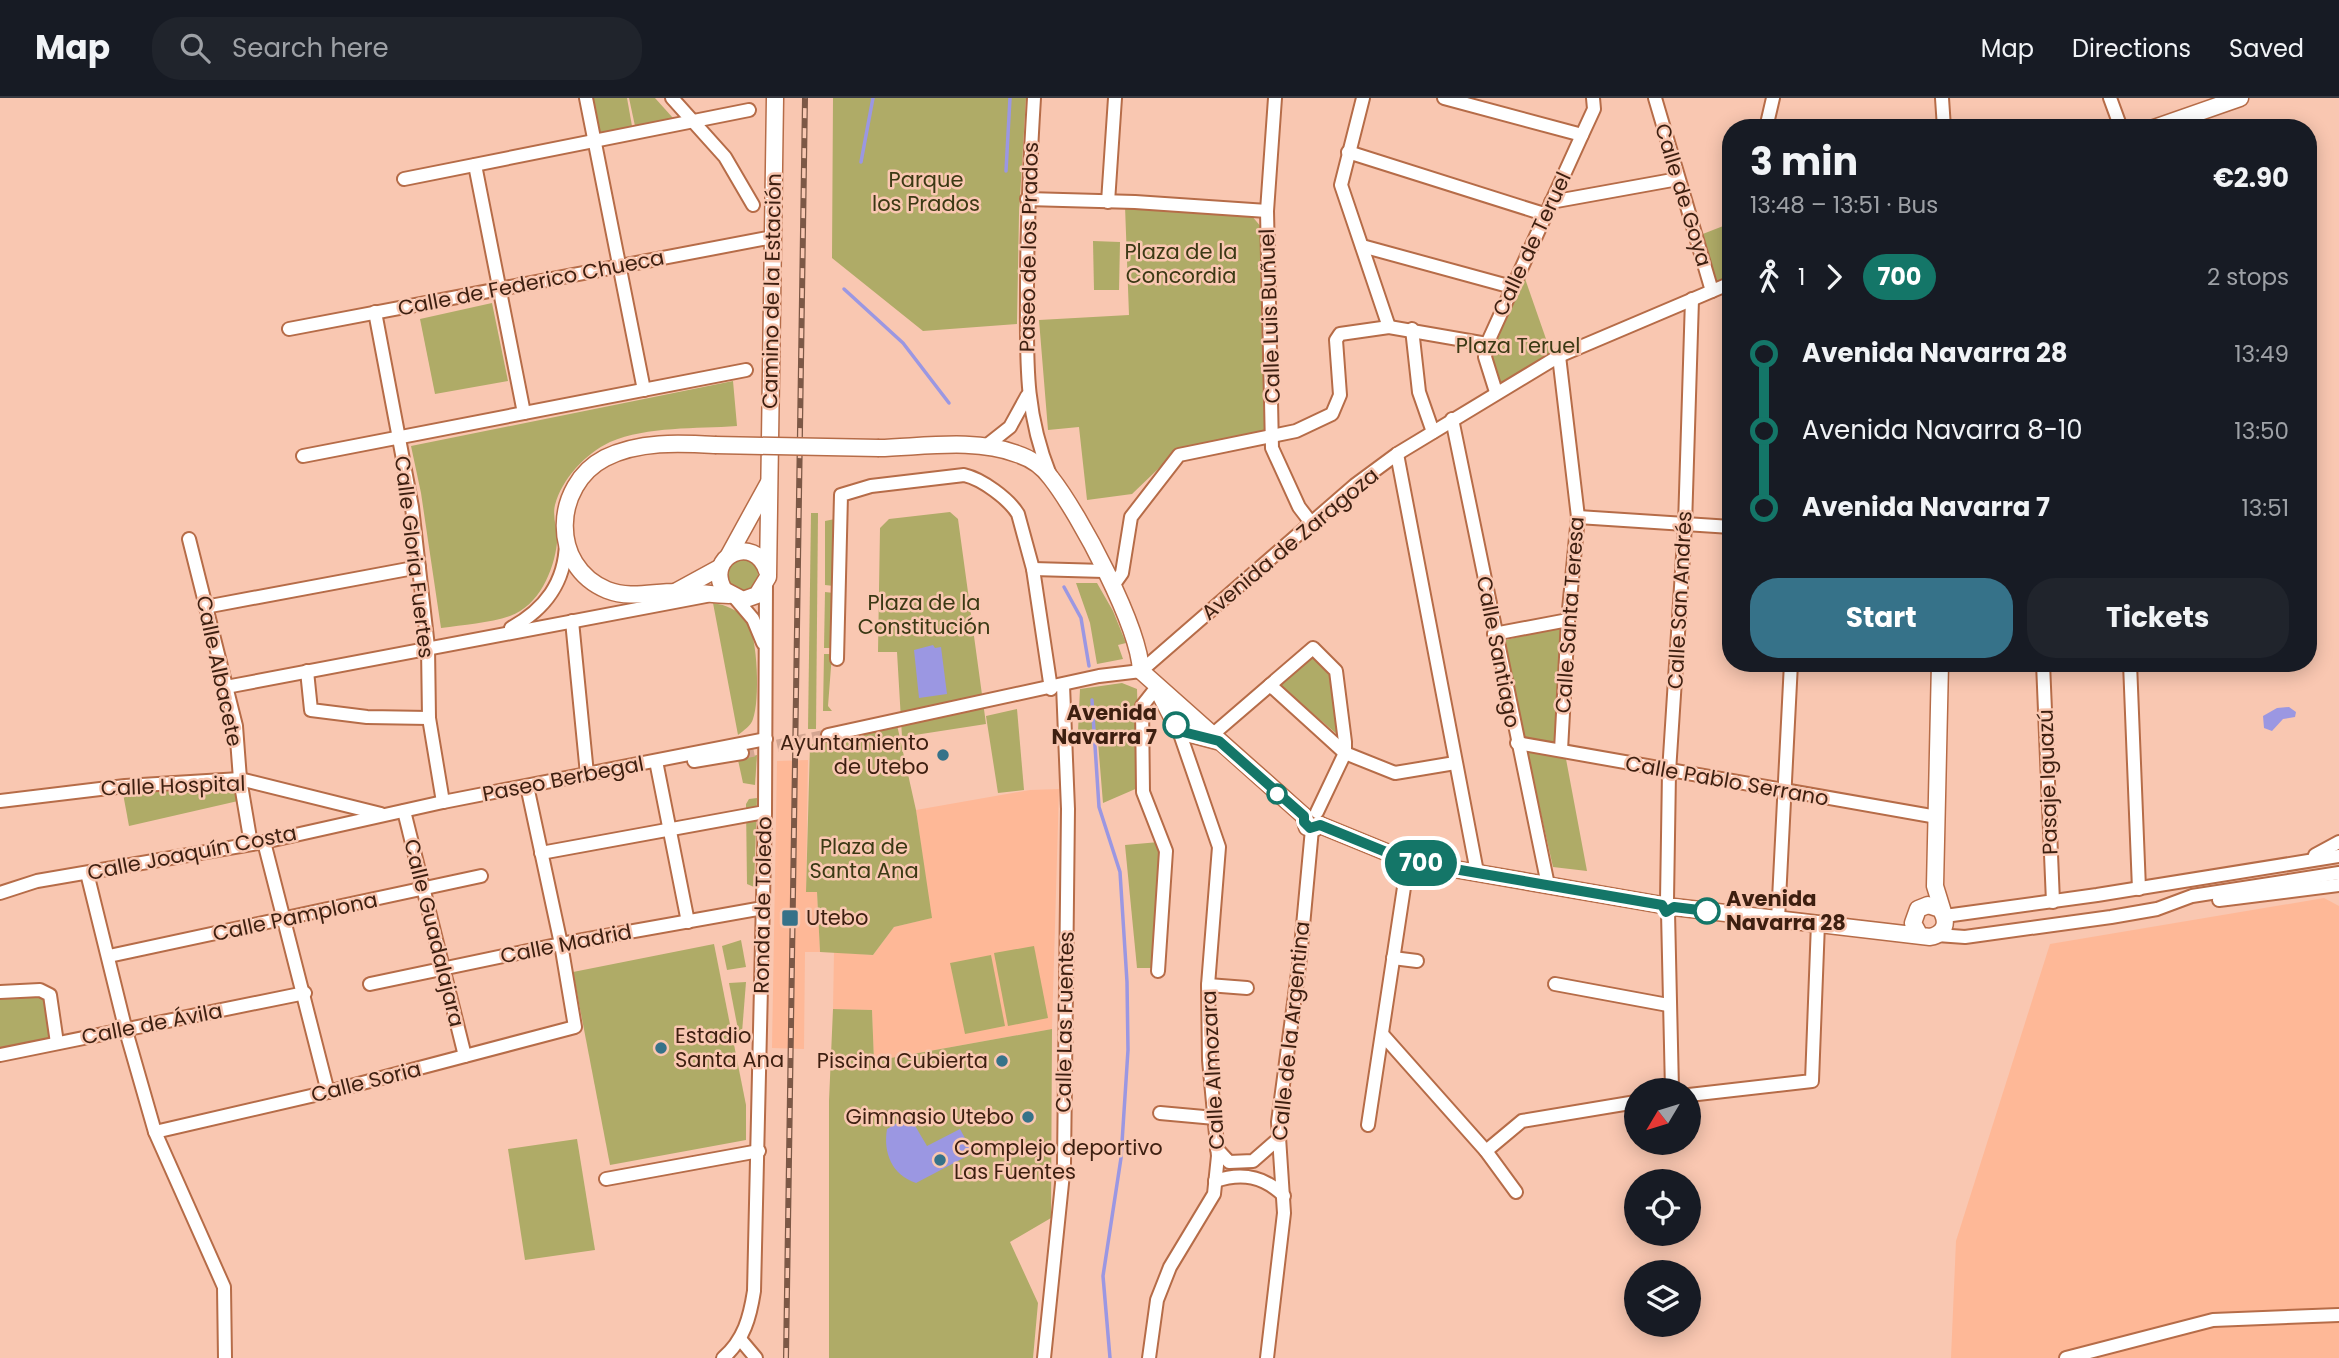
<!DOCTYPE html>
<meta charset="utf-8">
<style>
:root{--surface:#171b24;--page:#20242c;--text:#f1f3f6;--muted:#9ea1a6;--line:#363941;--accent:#367289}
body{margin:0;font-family:Poppins,sans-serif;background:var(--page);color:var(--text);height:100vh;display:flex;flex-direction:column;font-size:26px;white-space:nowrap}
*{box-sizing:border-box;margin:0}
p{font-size:23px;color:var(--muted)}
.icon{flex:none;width:38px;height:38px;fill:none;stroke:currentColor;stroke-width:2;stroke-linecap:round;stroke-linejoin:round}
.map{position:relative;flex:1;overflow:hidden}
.details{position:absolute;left:1722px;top:21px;width:595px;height:553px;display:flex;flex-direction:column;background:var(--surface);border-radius:28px;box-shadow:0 4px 18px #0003}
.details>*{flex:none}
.badge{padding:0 14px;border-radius:23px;font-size:24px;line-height:46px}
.needle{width:46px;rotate:232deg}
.tools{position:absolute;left:1624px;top:980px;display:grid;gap:14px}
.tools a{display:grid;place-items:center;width:77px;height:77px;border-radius:50%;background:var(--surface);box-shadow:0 4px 18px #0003;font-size:35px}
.map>.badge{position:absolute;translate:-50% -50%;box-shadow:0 0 0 4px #fff}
.legs{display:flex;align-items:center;gap:10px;height:77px;padding:0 28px;font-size:23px}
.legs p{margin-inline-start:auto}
.headline{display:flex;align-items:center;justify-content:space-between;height:119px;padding:0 28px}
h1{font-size:38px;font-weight:700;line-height:52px}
.action{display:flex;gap:14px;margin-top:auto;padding:14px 28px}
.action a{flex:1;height:80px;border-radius:28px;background:var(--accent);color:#fff;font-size:28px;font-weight:700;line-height:80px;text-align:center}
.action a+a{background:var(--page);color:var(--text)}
ul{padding:0 28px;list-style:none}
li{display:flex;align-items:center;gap:24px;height:77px;font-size:26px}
li i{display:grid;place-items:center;width:10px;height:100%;margin:0 9px;background:currentColor}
li i::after{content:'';width:18px;height:18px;margin:-9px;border:5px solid;border-radius:50%;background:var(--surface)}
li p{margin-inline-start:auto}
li:first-child i{background:linear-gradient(#0000 50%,currentColor 0)}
li:last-child i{background:linear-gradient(currentColor 50%,#0000 0)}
header{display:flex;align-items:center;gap:42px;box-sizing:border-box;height:98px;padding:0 35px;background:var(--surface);border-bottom:2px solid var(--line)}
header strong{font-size:33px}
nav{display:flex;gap:38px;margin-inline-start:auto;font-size:24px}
.search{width:490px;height:63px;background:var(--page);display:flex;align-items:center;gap:18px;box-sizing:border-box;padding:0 24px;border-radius:28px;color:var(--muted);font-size:26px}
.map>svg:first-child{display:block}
.built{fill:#feb897}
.green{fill:#afab67}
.water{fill:#9b97e2}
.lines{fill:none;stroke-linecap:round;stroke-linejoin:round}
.stream{stroke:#9b97e2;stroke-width:3.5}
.street-tunnel{stroke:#d3a591;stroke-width:12;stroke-dasharray:12 6;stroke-linecap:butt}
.street-casing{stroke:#b66c48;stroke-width:16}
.secondary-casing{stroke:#b66c48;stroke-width:19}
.street{stroke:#fff;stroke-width:12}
.secondary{stroke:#fff;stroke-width:16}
.rail-casing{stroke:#7c5846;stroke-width:6}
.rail{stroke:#f9c7b1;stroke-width:3.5;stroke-dasharray:10;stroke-linecap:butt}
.secondary-bridge-casing{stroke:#b66c48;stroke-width:19;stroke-linecap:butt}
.secondary-bridge{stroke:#fff;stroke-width:16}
.line-1-casing{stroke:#fff;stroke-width:16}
.line-1{stroke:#147668;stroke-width:10}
.stop-1-dot{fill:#fff;stroke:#147668;stroke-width:3.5}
.poi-dot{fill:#367289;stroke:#f9c7b1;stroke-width:2.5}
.labels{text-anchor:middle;stroke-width:5;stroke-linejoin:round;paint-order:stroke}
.park-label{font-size:21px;fill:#3b3914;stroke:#f9c7b1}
.street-label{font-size:21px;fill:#3d1f10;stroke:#f9c7b1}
.stop-label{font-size:21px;font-weight:bold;fill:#3d1f10;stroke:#f9c7b1;text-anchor:end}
.poi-label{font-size:21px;fill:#3d1f10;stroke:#f9c7b1;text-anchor:end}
</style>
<header>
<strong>Map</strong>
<div class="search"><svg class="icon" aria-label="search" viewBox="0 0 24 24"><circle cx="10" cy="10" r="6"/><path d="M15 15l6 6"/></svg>Search here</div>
<nav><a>Map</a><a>Directions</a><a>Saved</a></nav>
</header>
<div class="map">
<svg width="2339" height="1260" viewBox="0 0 2339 1260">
<rect width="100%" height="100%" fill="#f9c7b1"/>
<!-- built -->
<g class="built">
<polygon points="808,662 806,793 817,794 820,854 805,854 804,951 772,950 777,663"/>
<polygon points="1059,691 1052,931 874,963 872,912 833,911 834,854 873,857 894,829 931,820 916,712 1030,692"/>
<polygon points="2324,800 2339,808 2339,1260 1951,1260 1956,1143 2050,846"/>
</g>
<!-- green -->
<g class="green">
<polygon points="593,0 627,0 632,28 599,35"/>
<polygon points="629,0 655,0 673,20 635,28"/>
<polygon points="833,0 1026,0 1019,116 1017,226 923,233 832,160"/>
<polygon points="1125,108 1251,117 1262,130 1268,328 1264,333 1180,350 1132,396 1087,402 1079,329 1048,332 1039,222 1129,217"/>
<polygon points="1731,125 1731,185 1712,193 1695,139"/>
<polygon points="1093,143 1120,144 1119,192 1094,192"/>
<polygon points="1521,169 1553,261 1496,294 1487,246"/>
<polygon points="492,205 508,283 435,296 420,221"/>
<path d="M733,283L737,328C696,331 648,328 610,344C585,356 562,381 555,407C552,419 558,433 557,445C554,472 539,508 510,518C489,525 463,527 441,530L421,395L411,348Z"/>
<polygon points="950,414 958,421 986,626 902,639 897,554 878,554 880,430 889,421"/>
<polygon points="811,415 818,415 816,631 808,631"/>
<polygon points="835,421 834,488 825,487 825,423"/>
<circle cx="742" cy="477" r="16"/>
<polygon points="1076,485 1097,485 1113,513 1126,545 1118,547 1123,561 1097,566 1090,525"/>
<polygon points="825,494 834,495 833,550 824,550"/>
<path d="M713,505C726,507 739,512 747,523C758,539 760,603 753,621C751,628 744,632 738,637Z"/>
<polygon points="1563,528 1566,661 1587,773 1553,769 1502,543"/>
<polygon points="1310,555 1329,577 1338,637 1277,585"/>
<polygon points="824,556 832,556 828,608 832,613 823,613"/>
<polygon points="1122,585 1137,591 1140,689 1103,705 1097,632 1078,633 1080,591"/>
<polygon points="1017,611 1024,692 998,695 986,618"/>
<polygon points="897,627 916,712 932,820 894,829 873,857 820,854 817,794 806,794 810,647"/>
<polygon points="757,657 755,687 743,685 738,662"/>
<polygon points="234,686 238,703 129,728 122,690"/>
<polygon points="757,700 754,789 747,786 746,706 749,701"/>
<polygon points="1159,744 1162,754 1156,870 1137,870 1125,747"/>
<polygon points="741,842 746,869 727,872 722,848"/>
<polygon points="714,846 746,1007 746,1042 610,1067 573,874"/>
<polygon points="1034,848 1048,920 1008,928 994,855"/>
<polygon points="991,857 1005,928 965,936 950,865"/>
<polygon points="746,884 741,947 729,885"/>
<polygon points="0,897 48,898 55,944 0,954"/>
<polygon points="833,911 872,912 874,963 1052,931 1051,1120 1010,1144 1038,1205 1033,1260 829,1260 829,1003"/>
<polygon points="577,1041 595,1152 525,1162 508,1051"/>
</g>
<!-- water -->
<g class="water">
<polygon points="933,547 935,550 941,549 947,596 919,600 914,552"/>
<polygon points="2289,609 2296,614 2295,619 2283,621 2272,633 2264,630 2263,618 2277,610"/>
<path d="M906,1024L914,1026L927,1048L960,1031L973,1055L916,1085C892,1077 883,1055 887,1031L897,1025Z"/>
</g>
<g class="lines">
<!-- stream -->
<g class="stream">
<polyline points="861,64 873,0"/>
<polyline points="1006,73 1010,0"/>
<polyline points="844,191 903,245 949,305"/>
<polyline points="1064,489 1081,520 1089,568"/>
<polyline points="1092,602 1099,709 1120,774 1127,884 1128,952 1121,1060 1103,1178 1110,1260"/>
</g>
<!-- street-tunnel -->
<polyline class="street-tunnel" points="742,655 828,637"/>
<!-- street casing -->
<g class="street-casing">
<g id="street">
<polyline points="586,0 644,292"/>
<polyline points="672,0 725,59 753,107"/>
<path d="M1034,0C1030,65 1027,128 1027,193C1027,262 1024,312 1050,377"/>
<polyline points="1275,0 1267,113 1272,350 1299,409 1312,426"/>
<polyline points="1363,0 1341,87 1389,229"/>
<polyline points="1444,0 1582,37"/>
<polyline points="1655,0 1712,193"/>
<polyline points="1942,0 1944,30"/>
<polyline points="2110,0 2121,30"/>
<polyline points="2195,15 2196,30"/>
<polyline points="1766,30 1773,0"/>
<polyline points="1348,54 1544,116"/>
<polyline points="475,67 524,315"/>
<polyline points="404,81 749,12"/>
<polyline points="1027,101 1135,104 1267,113"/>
<polyline points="1108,104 1115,0"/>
<polyline points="1551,104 1678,81"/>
<polyline points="1362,148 1512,189"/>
<polyline points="375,214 412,409 428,549 429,620 443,704"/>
<polyline points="289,231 773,139"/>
<polyline points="1412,231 1419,294 1433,334"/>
<polyline points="1559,258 1578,419 1568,522 1561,652"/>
<polyline points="1496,294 1485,259 1487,246 1582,37 1594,11 1593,0"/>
<polyline points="1452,321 1548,787"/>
<polyline points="986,348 1010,329 1027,298"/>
<polyline points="1397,356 1477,774"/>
<polyline points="303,358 746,272"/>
<polyline points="1578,419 1731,429"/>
<polyline points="189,441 236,628 240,681 251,746"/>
<polyline points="1033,471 1104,473"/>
<polyline points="1112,489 1122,475 1131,419 1179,357 1296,333 1332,316 1340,297 1336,242 1340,236 1389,229 1487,246"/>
<polyline points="736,501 753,521 763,545"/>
<polyline points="205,509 419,469"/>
<polyline points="572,523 587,676"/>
<path d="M511,530C545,511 565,485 566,445"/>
<polyline points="1494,536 1568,522"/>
<path d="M837,561L841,397L871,388L964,377C982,381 1009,401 1018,416L1033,471L1051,591"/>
<polyline points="2043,565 2053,804"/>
<polyline points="2130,565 2139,791"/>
<polyline points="307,573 311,612 367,619 429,620"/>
<polyline points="1270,587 1345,655 1395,675 1455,665"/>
<polyline points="226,589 706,498"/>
<polyline points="1157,589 1142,608 1143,694 1166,753 1158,873"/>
<polyline points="828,637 1099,578 1141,573 1355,387 1397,356 1559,258 1731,185"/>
<polyline points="1212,637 1313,550 1336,573 1345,644 1345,655 1317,714"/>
<polyline points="1517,645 1937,719"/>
<polyline points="656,663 688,824"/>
<polyline points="694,663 742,655"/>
<polyline points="0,703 125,688 240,681 381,716"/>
<polyline points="404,713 465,958"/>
<polyline points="264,744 328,994"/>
<polyline points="541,755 765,714"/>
<polyline points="2315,757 2339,744"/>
<polyline points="87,775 126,933 155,1034 224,1189 225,1260"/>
<polyline points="0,795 37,783 264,744 443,704 766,641"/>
<polyline points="1667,802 1669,674 1685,427 1692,201"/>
<polyline points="2219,802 2339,787"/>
<polyline points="1668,814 1672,992"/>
<polyline points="1945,818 2097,797 2339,758"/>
<polyline points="1778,821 1791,565"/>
<polyline points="1937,837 1965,839 2111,819 2157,811 2192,798 2339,775"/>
<polyline points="109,858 481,778"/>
<polyline points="1393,860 1417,863"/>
<polyline points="370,886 561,846 763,810"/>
<polyline points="1555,886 1668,907"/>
<polyline points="1208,887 1247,890"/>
<polyline points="0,894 40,892 50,897 57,945"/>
<polyline points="1382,936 1486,1053 1516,1094"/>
<polyline points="0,957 305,895"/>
<polyline points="1689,997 1812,983 1818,825"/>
<polyline points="1160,1015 1215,1020"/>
<polyline points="1368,1027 1408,763"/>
<polyline points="155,1034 328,994 575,929 561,846 527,688"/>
<polyline points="1217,1051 1229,1064 1253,1063 1277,1042"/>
<polyline points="1486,1053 1522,1023 1636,1004"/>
<polyline points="606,1081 759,1053"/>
<path d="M1215,1083C1242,1074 1264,1078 1284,1098"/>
<polyline points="740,1241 756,1260"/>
<path d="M723,1260C744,1242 750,1219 754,1193L765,714L766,485"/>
<polyline points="1044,1260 1064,1066 1068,711 1063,587"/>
<polyline points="1149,1260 1157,1202 1170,1169 1214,1096 1218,1058 1209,962 1208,887 1219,749 1179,633"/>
<polyline points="1267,1260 1284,1115 1278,1024 1300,860 1312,731"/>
<polyline points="2066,1260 2213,1222 2339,1217"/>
</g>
</g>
<!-- secondary casing -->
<g class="secondary-casing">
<g id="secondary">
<polyline points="2154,30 2240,0"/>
<path d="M715,347C679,345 639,343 605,360C553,387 549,468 607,492C630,501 652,494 676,494C694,493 711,497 729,497"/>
<path d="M879,350C922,349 976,340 1017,356C1030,360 1043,369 1051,380C1080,417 1139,528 1141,573L1304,718L1307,729L1315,730L1320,727"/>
<polyline points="729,457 768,386"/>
<path d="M767,473C755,435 704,458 724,492L743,502L757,497L768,479L775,0"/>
<polyline points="675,494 719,470"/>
<polyline points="1940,565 1935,788 1943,814"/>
<polyline points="1161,598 1179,633 1217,643"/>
<polyline points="1320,727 1408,763 1662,807"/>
<path d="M1674,809L1930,839C1945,836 1949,824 1940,811L1928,807L1918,811L1913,825L1919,836"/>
</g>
</g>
<!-- street -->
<use href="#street" class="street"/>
<!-- secondary -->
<use href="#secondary" class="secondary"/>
<!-- rail casing -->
<g class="rail-casing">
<polyline id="rail" points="786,1260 805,0"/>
</g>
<!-- rail -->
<use href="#rail" class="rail"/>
<!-- secondary-bridge casing -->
<g class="secondary-bridge-casing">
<polyline id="secondary-bridge" points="715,347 879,350"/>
</g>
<!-- secondary-bridge -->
<use href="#secondary-bridge" class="secondary-bridge"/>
</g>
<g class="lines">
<!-- line-1 casing -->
<g class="line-1-casing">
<polyline id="line-1" points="1176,627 1179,633 1219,643 1304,718 1304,724 1310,730 1320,727 1408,763 1662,807 1666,814 1674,809 1707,813"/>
</g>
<!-- line-1 -->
<use href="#line-1" class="line-1"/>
</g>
<!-- markers -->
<g class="stop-1-dot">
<circle cx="1176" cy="627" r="12"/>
<circle cx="1277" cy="696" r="9"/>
<circle cx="1707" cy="813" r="12"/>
</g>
<g class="poi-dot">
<circle cx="943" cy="657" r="7"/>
<rect x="781" y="811" width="18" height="18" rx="3.5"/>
<circle cx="661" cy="950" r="7"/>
<circle cx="1002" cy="963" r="7"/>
<circle cx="1028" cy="1019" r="7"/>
<circle cx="940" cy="1062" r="7"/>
</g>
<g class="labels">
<!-- park labels -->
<g class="park-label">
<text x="926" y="89">Parque<tspan x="926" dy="24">los Prados</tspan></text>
<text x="1181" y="161">Plaza de la<tspan x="1181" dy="24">Concordia</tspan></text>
<text x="1518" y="255">Plaza Teruel</text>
<text x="924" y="512">Plaza de la<tspan x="924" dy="24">Constitución</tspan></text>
<text x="864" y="756">Plaza de<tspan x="864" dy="24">Santa Ana</tspan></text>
</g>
<!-- street labels -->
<g class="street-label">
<text transform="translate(1683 97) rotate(73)" y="7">Calle de Goya</text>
<text transform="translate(1532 146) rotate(-65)" y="7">Calle de Teruel</text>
<text transform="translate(1029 149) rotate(-89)" y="7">Paseo de los Prados</text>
<text transform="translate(531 185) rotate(-11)" y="7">Calle de Federico Chueca</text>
<text transform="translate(772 193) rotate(-89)" y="7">Camino de la Estación</text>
<text transform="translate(1270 218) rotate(-92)" y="7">Calle Luis Buñuel</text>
<text transform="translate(1290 446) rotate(-40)" y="7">Avenida de Zaragoza</text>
<text transform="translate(414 459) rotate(83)" y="7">Calle Gloria Fuertes</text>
<text transform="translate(1680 502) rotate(-87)" y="7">Calle San Andrés</text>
<text transform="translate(1570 517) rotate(-86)" y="7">Calle Santa Teresa</text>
<text transform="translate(1498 554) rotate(79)" y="7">Calle Santiago</text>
<text transform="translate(219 573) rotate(78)" y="7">Calle Albacete</text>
<text transform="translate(563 681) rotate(-11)" y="7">Paseo Berbegal</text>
<text transform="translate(1727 683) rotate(10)" y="7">Calle Pablo Serrano</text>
<text transform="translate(2048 684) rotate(-92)" y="7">Pasaje Iguazú</text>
<text transform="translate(173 688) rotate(-2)" y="7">Calle Hospital</text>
<text transform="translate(192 755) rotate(-11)" y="7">Calle Joaquín Costa</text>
<text transform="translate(763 807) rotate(-89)" y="7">Ronda de Toledo</text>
<text transform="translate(295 819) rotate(-12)" y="7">Calle Pamplona</text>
<text transform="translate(434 835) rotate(76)" y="7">Calle Guadalajara</text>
<text transform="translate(566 846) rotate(-11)" y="7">Calle Madrid</text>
<text transform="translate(1065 924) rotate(-89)" y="7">Calle Las Fuentes</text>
<text transform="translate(152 926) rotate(-11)" y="7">Calle de Ávila</text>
<text transform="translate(1291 933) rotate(-84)" y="7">Calle de la Argentina</text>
<text transform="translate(1213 972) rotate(-93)" y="7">Calle Almozara</text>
<text transform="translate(366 984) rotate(-14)" y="7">Calle Soria</text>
</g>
<!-- stop labels -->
<g class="stop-label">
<text x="1157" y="622">Avenida<tspan x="1157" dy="24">Navarra 7</tspan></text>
<text x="1726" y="808" text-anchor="start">Avenida<tspan x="1726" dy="24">Navarra 28</tspan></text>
</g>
<!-- poi labels -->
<g class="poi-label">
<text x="929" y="652">Ayuntamiento<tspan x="929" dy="24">de Utebo</tspan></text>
<text x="806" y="827" text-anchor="start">Utebo</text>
<text x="675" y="945" text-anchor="start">Estadio<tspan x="675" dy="24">Santa Ana</tspan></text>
<text x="988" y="970">Piscina Cubierta</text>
<text x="1014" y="1026">Gimnasio Utebo</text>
<text x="954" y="1057" text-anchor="start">Complejo deportivo<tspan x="954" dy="24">Las Fuentes</tspan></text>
</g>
</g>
</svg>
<div class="tools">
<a><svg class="needle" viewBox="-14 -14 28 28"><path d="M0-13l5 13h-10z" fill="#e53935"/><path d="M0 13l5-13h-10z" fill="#9ea1a6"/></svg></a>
<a><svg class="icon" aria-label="locate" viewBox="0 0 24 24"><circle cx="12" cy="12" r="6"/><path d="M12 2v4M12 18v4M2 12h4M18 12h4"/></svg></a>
<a><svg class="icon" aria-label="layers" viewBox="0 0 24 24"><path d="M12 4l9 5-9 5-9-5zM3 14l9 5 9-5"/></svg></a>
</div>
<b class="badge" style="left:1421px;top:765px;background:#147668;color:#fff">700</b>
<section class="details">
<div class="headline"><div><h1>3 min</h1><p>13:48 – 13:51 · Bus</p></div><b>€2.90</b></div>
<div class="legs"><svg class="icon" aria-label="walk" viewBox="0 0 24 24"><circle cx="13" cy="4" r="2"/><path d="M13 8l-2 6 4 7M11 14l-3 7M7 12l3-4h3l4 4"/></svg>1<svg class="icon" aria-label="forward" viewBox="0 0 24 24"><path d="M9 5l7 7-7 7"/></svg><b class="badge" style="background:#147668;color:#fff">700</b><p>2 stops</p></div>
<ul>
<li><i style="color:#147668"></i><b>Avenida Navarra 28</b><p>13:49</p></li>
<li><i style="color:#147668"></i><span>Avenida Navarra 8-10</span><p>13:50</p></li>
<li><i style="color:#147668"></i><b>Avenida Navarra 7</b><p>13:51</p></li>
</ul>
<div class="action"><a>Start</a><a>Tickets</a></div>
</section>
</div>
